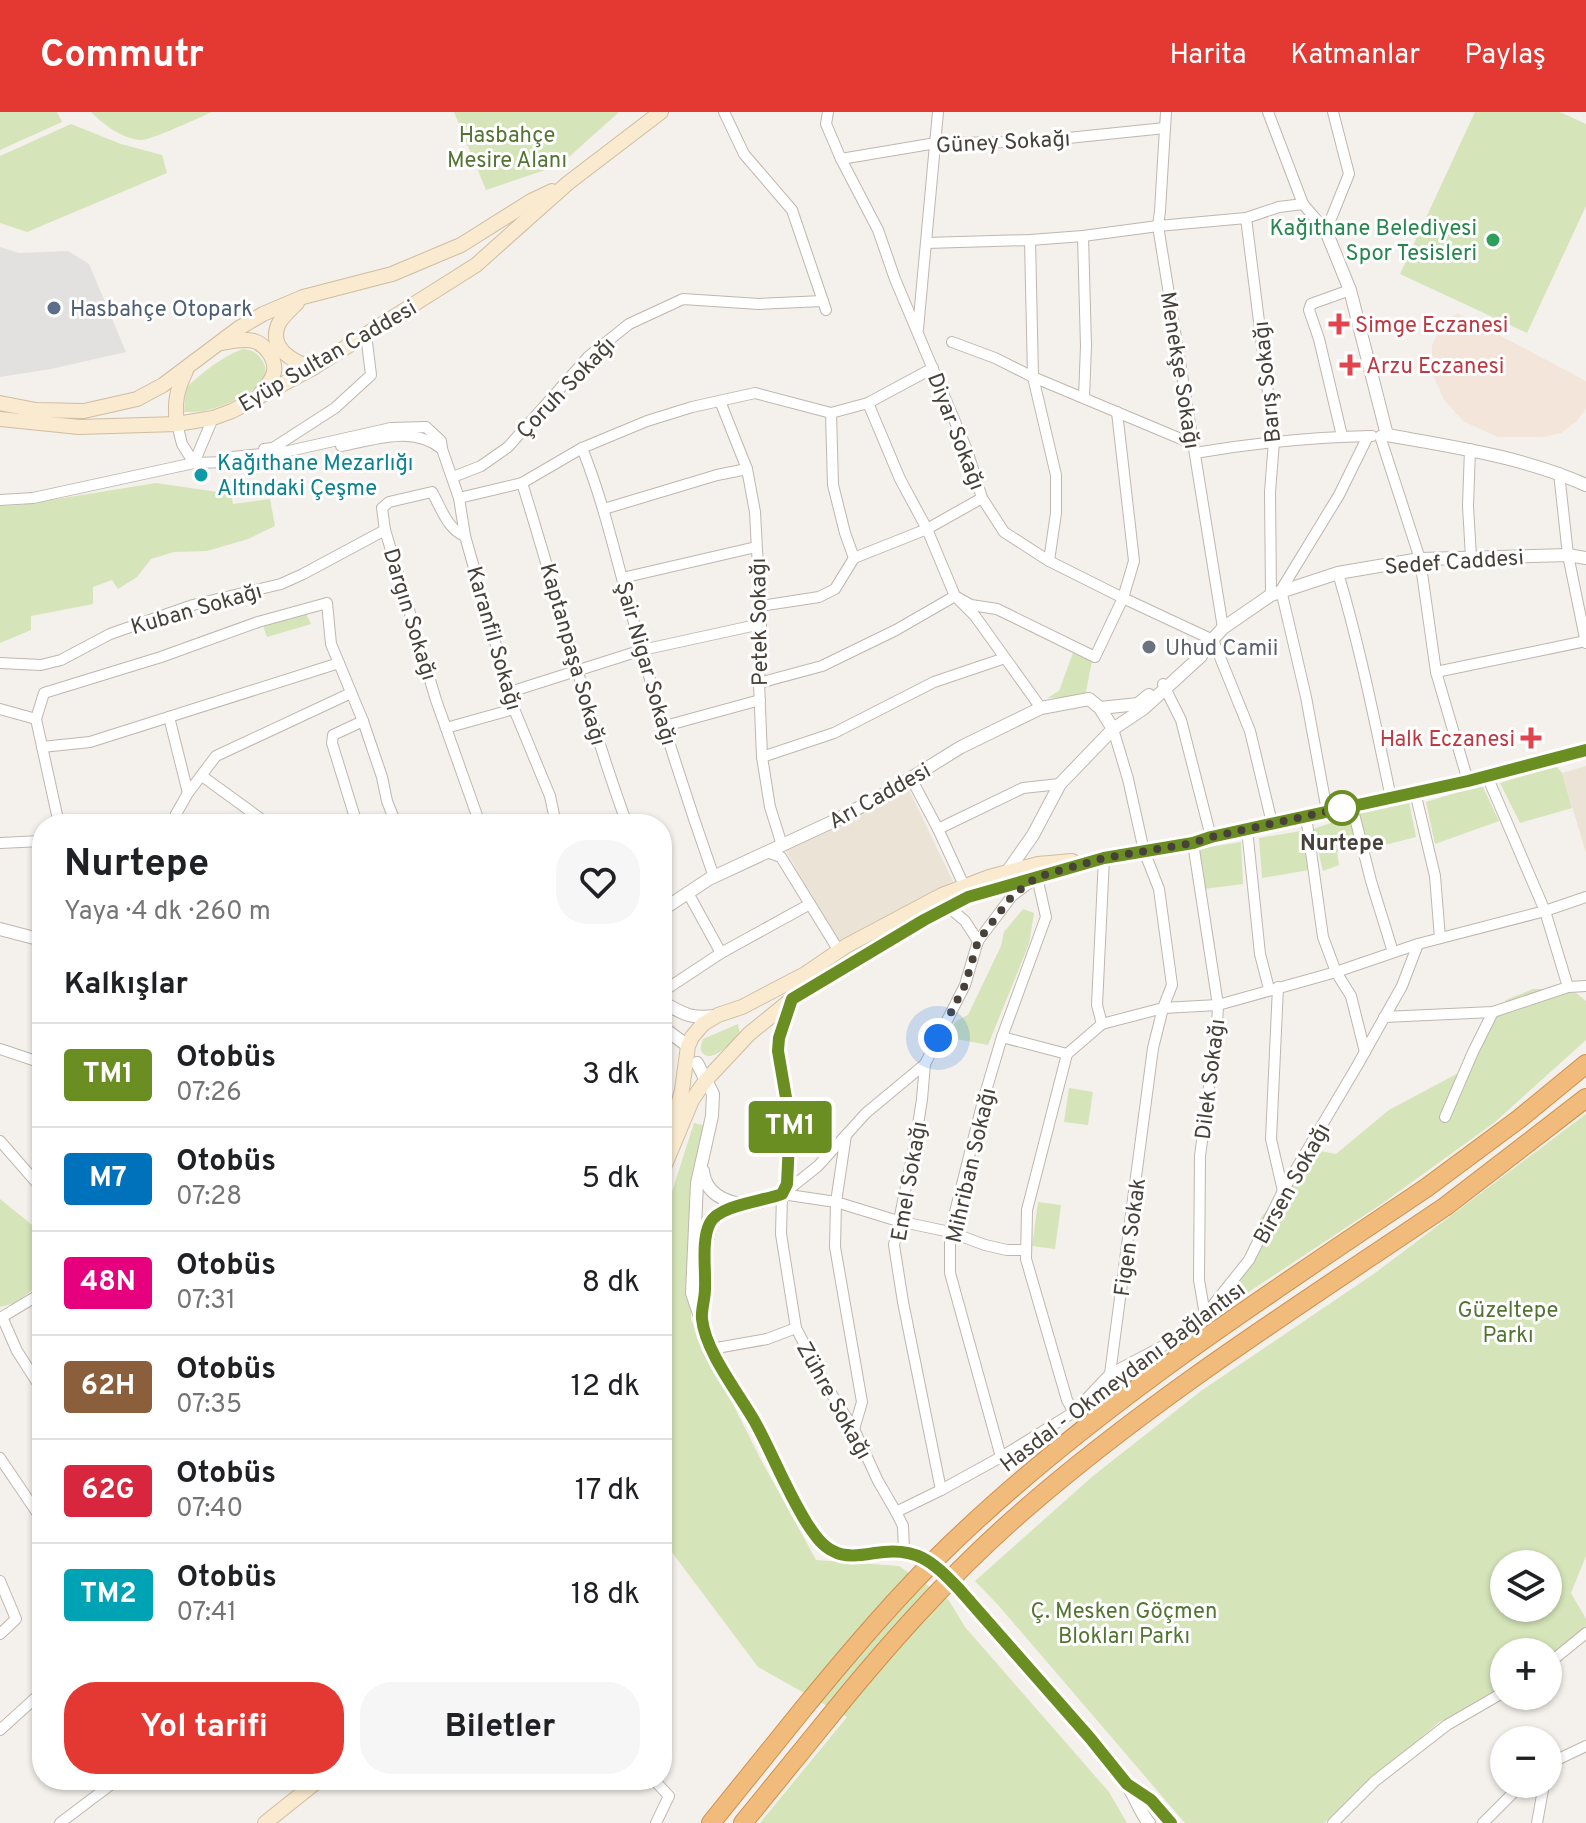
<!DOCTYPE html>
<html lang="tr">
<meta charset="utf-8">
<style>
:root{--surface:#fff;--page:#f6f6f6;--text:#202124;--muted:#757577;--line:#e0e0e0;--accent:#e43832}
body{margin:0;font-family:Overpass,sans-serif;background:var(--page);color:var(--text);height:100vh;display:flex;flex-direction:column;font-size:30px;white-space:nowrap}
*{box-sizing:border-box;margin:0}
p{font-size:26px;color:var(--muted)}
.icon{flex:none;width:44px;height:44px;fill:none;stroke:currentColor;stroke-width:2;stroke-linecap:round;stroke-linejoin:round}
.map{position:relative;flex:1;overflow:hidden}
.details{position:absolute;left:32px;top:702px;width:640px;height:976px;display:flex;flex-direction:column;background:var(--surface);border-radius:32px;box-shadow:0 2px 6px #0004}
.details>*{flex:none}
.badge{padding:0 16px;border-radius:6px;font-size:28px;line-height:52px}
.tools{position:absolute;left:1490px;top:1438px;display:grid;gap:16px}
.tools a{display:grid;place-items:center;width:72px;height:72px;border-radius:50%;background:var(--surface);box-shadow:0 2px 6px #0004;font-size:40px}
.you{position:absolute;width:40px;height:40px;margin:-20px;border:6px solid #fff;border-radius:50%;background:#1a73e8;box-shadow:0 0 0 12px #1a73e833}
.map>.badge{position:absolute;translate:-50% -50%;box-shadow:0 0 0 4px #fff}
h2{padding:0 32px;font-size:30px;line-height:72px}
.round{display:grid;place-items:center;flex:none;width:84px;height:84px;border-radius:32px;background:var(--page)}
.head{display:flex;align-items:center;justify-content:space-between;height:136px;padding:0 32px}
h1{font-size:38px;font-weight:700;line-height:60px}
.button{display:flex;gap:16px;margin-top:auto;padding:16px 32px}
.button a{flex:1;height:92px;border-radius:32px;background:var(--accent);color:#fff;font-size:32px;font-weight:700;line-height:92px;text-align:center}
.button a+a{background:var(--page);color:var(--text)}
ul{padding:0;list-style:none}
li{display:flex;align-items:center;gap:24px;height:104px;padding:0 32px;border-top:2px solid var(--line)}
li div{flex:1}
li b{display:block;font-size:30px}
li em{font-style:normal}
li .badge{min-width:88px;font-weight:700;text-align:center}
header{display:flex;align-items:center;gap:48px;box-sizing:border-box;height:112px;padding:0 40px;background:var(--accent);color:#fff}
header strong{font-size:38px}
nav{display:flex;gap:44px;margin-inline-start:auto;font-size:28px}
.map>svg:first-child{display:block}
.commercial{fill:#f3e5d9}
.education{fill:#ece3d7}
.green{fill:#d5e4b9;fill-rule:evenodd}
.parking{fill:#e3e1df}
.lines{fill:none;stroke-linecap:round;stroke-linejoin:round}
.minor-casing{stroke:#bfb7af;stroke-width:12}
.tertiary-casing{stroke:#bfb7af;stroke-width:14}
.secondary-casing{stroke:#cfbda0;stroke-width:16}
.motorway-casing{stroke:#ce8f4b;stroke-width:20}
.minor{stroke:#fff;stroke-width:10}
.tertiary{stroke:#fff;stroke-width:12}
.secondary{stroke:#faebd0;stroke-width:14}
.motorway{stroke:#f0bb7b;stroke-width:18}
.motorway-bridge-casing{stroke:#ce8f4b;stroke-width:20;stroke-linecap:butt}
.motorway-bridge{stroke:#f0bb7b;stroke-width:18}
.line-casing{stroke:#fff;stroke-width:18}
.line{stroke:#6b8e23;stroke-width:12}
.walk{stroke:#48413a;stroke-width:8;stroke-dasharray:0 14.4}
.leisure-dot{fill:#2e9e5b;stroke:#fff;stroke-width:3}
.service-dot{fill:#5c6f8a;stroke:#fff;stroke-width:3}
.health-dot{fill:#e0444e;stroke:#fff;stroke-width:3}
.culture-dot{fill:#0f9aa8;stroke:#fff;stroke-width:3}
.worship-dot{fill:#6b7280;stroke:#fff;stroke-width:3}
.stop-dot{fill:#fff;stroke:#6b8e23;stroke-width:4}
.labels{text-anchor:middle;stroke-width:6;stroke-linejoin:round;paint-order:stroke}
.park-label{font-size:22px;fill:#537432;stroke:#fff}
.street-label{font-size:22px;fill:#48413a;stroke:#fff}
.leisure-label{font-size:22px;fill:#27864d;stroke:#fff;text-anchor:end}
.service-label{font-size:22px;fill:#4e5e75;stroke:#fff;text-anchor:start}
.health-label{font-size:22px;fill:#be3a42;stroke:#fff;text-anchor:start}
.culture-label{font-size:22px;fill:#0d838f;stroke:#fff;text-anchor:start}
.worship-label{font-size:22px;fill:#5b616d;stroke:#fff;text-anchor:start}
.stop-label{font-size:22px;font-weight:bold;fill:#48413a;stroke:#fff}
</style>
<header>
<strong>Commutr</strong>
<nav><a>Harita</a><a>Katmanlar</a><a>Paylaş</a></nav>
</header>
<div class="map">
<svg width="1586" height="1711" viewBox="0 0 1586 1711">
<rect width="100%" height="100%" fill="#f4f0eb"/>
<!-- commercial -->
<polygon class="commercial" points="1457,201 1586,269 1586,296 1577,309 1561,321 1543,325 1498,325 1463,309 1444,288 1432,260 1432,234 1440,214"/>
<!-- education -->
<g class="education">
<polygon points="1586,654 1586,741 1562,661"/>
<polygon points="907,674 953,769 838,832 785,737"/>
</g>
<!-- green -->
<g class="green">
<polygon points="0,0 57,0 62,10 0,38"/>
<path d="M91,0H212C200,5 150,29 141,28C122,27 103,12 91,0Z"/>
<polygon points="454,0 619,0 560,53 486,78"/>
<polygon points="1475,0 1560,0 1586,12 1586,94 1527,221 1400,162"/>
<polygon points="71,12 121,32 162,43 167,61 27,120 0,111 0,44"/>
<path d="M243,237C253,238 258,241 263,250C278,275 222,296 203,299C197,300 190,300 184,300L186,276C203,260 221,245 243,237Z"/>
<polygon points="156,371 231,382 233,392 270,387 275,414 248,427 207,439 174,440 151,447 137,465 118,477 112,468 93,475 93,492 31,504 31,518 0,531 0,394 20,393"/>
<polygon points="306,501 311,512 267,525 262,511"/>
<polygon points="1073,541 1092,549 1085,585 1047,586 1059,579"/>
<polygon points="1556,654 1562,661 1572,696 1520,711 1500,671"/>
<polygon points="1482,673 1499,709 1435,732 1426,690"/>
<polygon points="1409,690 1416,725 1369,737 1359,699"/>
<polygon points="1352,704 1358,732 1337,740 1339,753 1323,759 1313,717"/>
<polygon points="1301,719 1309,758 1262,766 1259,726"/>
<polygon points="1241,730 1243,772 1203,777 1198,737"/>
<polygon points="1023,797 1034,801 1029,832 988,933 946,925 956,909 968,903 1001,834 1004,820"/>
<polygon points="1533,877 1571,877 1586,889 1586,928 1495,1010 1383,1091 1208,1207 1247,1144 1260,1107 1315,1038 1336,1042 1389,998 1468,956 1506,888"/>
<path d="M738,912L740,922C733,928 711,954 702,940C699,935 702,932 703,927Z"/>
<polygon points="1069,976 1093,980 1088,1013 1064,1010"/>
<path d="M1586,1002V1444L1571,1481L1586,1507V1514L1548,1553V1540H1504V1582L1439,1610L1324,1711H1185L999,1494L975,1469L1093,1364L1201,1279L1375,1161ZM1504,1452H1548V1496H1504Z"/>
<polygon points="694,1011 707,1014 691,1078 691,1208 760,1346 816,1448 899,1454 948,1487 965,1515 1109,1680 1127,1711 760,1711 847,1605 758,1555 662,1427 662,1111"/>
<polygon points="0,1087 42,1121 42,1170 16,1191 0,1195"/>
<polygon points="1038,1090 1061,1093 1055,1137 1032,1134"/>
</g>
<!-- parking -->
<polygon class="parking" points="0,135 19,141 68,139 89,152 126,240 51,257 0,265"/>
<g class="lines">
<!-- minor casing -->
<g class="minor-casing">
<g id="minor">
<polyline points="724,0 744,42 792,98 826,198"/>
<polyline points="828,0 826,12 841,47 878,118 895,167 967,338 982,386 1004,420 1049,449 1123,486 1213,528 1250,619 1272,711"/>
<polyline points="1166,0 1160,99 1158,114 1223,516"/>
<polyline points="1268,0 1303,92"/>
<polyline points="841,47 936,31 1029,30 1165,16"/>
<polyline points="1246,106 1274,329 1270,380 1271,483"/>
<polyline points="1083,124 1086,234 1084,285"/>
<polyline points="1030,128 1033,265 1056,363 1056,401 1049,449"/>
<polyline points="926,131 1030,128 1083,124 1158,114 1246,106 1279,95 1303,92 1326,119 1349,62 1333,0"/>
<polyline points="918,217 938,0"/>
<polyline points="952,230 995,246 1033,265 1193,332"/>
<polyline points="720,289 747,357 755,400 761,512 759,571 762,645 770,695 782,733"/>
<polyline points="868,291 900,367 927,417 955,484 975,504 1041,596"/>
<polyline points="831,301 833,373 845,421 854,446"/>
<polyline points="831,301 868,291 933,256"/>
<polyline points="177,312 182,332 194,351"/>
<polyline points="1342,324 1319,227 1309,198 1311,192 1350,178"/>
<polyline points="1380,324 1420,447 1436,560 1468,669"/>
<path d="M341,334C376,328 412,313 442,337"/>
<path d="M582,336C602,386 614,437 628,489C653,582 682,674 714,765"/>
<polyline points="264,337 273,336 335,296 371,263 366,222"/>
<polyline points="1470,337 1468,394 1471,445"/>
<path d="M1195,341C1254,331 1312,325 1372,324"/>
<polyline points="220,349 232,345 289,339 391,316 426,315 441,329 442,337 459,386 465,424 514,597 550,684 556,712"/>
<polyline points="194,351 213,306"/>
<polyline points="1559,361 1568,443 1586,531"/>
<polyline points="453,365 481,354 508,335 588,245 629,212 683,187 759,192 823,189"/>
<path d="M522,371C558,485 586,600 627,712"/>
<polyline points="459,386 522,371 582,336 647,309 692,295 755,281 831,301"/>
<polyline points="0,388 33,386 194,351 226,350"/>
<polyline points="604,397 717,363 747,357"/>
<path d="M465,424C448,418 441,396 432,380L389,390L382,396L385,418L436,588L480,712"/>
<polyline points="854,446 927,417 982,386"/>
<path d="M1338,461C1360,535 1375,610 1391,686"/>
<polyline points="622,466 756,435"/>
<polyline points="760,494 819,485 835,477 854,446"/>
<polyline points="0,551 41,553 61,548 110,522 193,493 281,472 303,462 385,418"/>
<polyline points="1436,560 1586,529"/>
<polyline points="759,571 822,554 896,518 955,484 971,493 997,497 1095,545 1123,486 1134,449 1117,300"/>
<polyline points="1163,572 1181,608 1211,725"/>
<polyline points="510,580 642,538 761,512"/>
<polyline points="0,597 36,607 59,712"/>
<polyline points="169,605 188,681"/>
<polyline points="36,607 44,581 161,545 258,510 327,491 331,532 363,609 382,665 387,689 396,712"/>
<polyline points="665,614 760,588"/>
<polyline points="446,616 514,597"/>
<polyline points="42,635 90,630 339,551"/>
<polyline points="762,645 834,621 934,570 1005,546"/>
<polyline points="202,664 268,712"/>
<polyline points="1487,664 1545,799 1568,875"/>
<polyline points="913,670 938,717 961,767"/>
<polyline points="1415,680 1435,764 1440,826"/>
<polyline points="1352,694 1371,769 1393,840"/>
<polyline points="1327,699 1306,585 1281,478 1339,383 1368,324"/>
<polyline points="1306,704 1323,825 1336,860 1351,884 1365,940"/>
<polyline points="173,712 176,702 188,681 216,644 351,581"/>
<polyline points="357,712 332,631 333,623 363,609"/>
<polyline points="938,717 1023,676 1060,672"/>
<polyline points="1247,717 1260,842 1269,877"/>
<polyline points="0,731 42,729"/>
<polyline points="1193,731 1218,893 1217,914 1200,1044 1199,1168 1205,1203"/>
<polyline points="767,740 781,745 839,839"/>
<polyline points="688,781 721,841"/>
<polyline points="978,829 1012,784 1037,765 1046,805 1002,925 983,989 950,1120 950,1161 1001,1345"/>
<polyline points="1278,875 1271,1027 1283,1079"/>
<polyline points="662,880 721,841 810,792"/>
<polyline points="1384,905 1493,900 1568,875 1586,874"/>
<polyline points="1102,912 1097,893 1104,746"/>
<polyline points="1002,925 1067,942"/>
<polyline points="0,937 42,951"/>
<polyline points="1445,1005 1473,940 1493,900"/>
<polyline points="846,1023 836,1090 835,1135 862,1290 854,1317"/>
<polyline points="0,1029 42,1077"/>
<polyline points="784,1081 818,1054 866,1001 925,952"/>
<polyline points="782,1082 781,1122 796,1216 825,1272 854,1317 878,1369 896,1400 903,1414 904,1439"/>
<polyline points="782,1082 836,1090 898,1109 950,1120 985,1133 1007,1138 1026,1138"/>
<polyline points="0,1205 2,1205 17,1239 42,1278"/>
<polyline points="2,1205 42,1181"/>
<polyline points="711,1237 767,1227 796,1216"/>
<polyline points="1110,1262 1163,1234 1205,1203 1249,1148 1283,1079 1357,954 1402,874 1418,832"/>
<polyline points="1074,1300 1067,1288 1026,1147 1027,1098 1067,942 1102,912 1163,896 1218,893 1336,860 1418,832 1545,799 1586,785"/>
<polyline points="0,1346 42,1408"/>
<polyline points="941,1378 903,1190 894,1133 916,1026 922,987 925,952 965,873 978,829 965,809 945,792"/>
<polyline points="896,1400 941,1378 1001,1345 1074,1300 1110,1262 1153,936 1163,896 1172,873 1159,777 1144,739 1128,667 1113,617"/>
<polyline points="0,1469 16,1507 0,1522"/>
<polyline points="1548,1552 1586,1521"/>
<polyline points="0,1618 42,1580"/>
<polyline points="1548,1652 1586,1634"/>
<polyline points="654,1668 669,1684 656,1711"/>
<polyline points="60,1711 117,1668"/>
<polyline points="1333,1711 1375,1669 1447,1613 1504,1580"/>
<polyline points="1483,1711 1522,1672"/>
<polyline points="1537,1711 1544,1672"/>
</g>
</g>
<!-- tertiary casing -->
<g class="tertiary-casing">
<g id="tertiary">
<path d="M1326,119L1350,178L1387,323C1454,335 1524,345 1586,373"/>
<polyline points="1100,596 1138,592 1149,583"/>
<polyline points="1007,760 1033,723 1060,672 1113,617 1143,597 1201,544 1203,538 1223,516 1271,483 1338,461 1420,447 1568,443 1586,446"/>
<polyline points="662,798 709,767 834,709 890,679 961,635 1041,596 1089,587 1100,596 1113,617"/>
<polyline points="0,817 42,828"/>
<path d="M662,890C684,902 690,907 715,904"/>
<polyline points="662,915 688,934"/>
<path d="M697,951L713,982L712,1004L697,1071L692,1181L711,1237L755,1311L807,1411C843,1462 854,1435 902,1439C926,1441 943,1461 959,1477C1014,1540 1074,1602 1124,1669C1135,1682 1138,1698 1149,1711"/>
<path d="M703,1059C705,1080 724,1091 745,1092C757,1092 771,1087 782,1082L787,1072L790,1009L778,939L779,926L792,887"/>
<polyline points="702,1204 705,1180 705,1139 711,1109 717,1103 744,1092"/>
<polyline points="1127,1672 1151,1688 1171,1711"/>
</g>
</g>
<!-- secondary casing -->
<g class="secondary-casing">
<g id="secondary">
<path d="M297,191C291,197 283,204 279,211C267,236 293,250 313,256"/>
<path d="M222,231C232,229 244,226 254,229C266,233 276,247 274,260C272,269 265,276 260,282"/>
<polyline points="0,291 36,298 84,299 137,287 163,273 239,216 263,202 303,185 392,162 461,133 531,89 552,79"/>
<polyline points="0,307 79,315 177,312 213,306 232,299 313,256 476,153 568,71 661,0"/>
<path d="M177,312C174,291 177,277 186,259"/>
<polyline points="671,1021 682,978 688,934 692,925 703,912 718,903 742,895 805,862 846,834 942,783 989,765 1038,752 1072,749"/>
<polyline points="662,1060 692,988 706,968 749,922 792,887 924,808 968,785 1104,746 1193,731 1211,725 1475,667 1586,638"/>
<polyline points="265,1711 319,1668"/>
</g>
</g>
<!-- motorway casing -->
<g class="motorway-casing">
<g id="motorway">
<polyline points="1426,1076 1519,1007 1586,952"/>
<polyline points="1446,1094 1586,986"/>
<polyline points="711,1711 803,1597"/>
<polyline points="743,1711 822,1614"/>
</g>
</g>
<!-- minor -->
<use href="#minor" class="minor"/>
<!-- tertiary -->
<use href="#tertiary" class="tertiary"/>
<!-- secondary -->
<use href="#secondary" class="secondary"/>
<!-- motorway -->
<use href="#motorway" class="motorway"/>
<!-- motorway-bridge casing -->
<g class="motorway-bridge-casing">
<g id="motorway-bridge">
<path d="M803,1597C850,1540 898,1483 952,1431C1095,1294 1263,1186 1426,1076"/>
<path d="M822,1614C884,1537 949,1463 1024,1398C1155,1284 1303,1191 1446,1094"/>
</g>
</g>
<!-- motorway-bridge -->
<use href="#motorway-bridge" class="motorway-bridge"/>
</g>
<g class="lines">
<!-- line casing -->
<g class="line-casing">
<path id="line" d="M1171,1711L1151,1688L1127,1672L1090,1626L959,1477C932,1449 916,1434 875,1441C862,1443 845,1446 833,1439C822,1434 814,1422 808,1413C787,1380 773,1343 755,1310C739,1282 705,1239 702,1207C701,1198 705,1187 705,1177C706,1158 701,1128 710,1111C719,1093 764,1089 782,1082L787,1072L790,1009L778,939L779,926L792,887L924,808L968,785L1104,746L1193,731L1211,725L1468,669L1586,638"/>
</g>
<!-- line -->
<use href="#line" class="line"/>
<!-- walk -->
<polyline class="walk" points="938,926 965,873 978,829 1012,784 1037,765 1104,746 1193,731 1211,725 1352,694 1342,696"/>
</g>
<!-- markers -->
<circle class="leisure-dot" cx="1493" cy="128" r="8"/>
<circle class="service-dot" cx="54" cy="196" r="8"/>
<g class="health-dot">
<path d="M1335 200h8v8h8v8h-8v8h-8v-8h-8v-8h8z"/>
<path d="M1346 241h8v8h8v8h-8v8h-8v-8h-8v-8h8z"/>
<path d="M1527 614h8v8h8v8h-8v8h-8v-8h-8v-8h8z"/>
</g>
<circle class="culture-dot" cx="201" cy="363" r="8"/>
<circle class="worship-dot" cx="1149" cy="535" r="8"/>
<circle class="stop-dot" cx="1342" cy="696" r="16"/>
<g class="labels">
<!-- park labels -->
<g class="park-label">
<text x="507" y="30">Hasbahçe<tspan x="507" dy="25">Mesire Alanı</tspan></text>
<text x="1508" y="1205">Güzeltepe<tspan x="1508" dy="25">Parkı</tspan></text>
<text x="1124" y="1506">Ç. Mesken Göçmen<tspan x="1124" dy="25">Blokları Parkı</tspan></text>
</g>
<!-- street labels -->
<g class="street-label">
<text transform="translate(1003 29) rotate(-3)" y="8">Güney Sokağı</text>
<text transform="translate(327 243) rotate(-30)" y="8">Eyüp Sultan Caddesi</text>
<text transform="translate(1181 258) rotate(81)" y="8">Menekşe Sokağı</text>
<text transform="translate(1266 270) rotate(-96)" y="8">Barış Sokağı</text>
<text transform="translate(565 275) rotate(-46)" y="8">Çoruh Sokağı</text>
<text transform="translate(957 319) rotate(69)" y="8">Diyar Sokağı</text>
<text transform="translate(1454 449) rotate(-4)" y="8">Sedef Caddesi</text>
<text transform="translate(196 496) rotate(-16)" y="8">Kuban Sokağı</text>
<text transform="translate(411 502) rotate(73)" y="8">Dargın Sokağı</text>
<text transform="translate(758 510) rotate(-91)" y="8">Petek Sokağı</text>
<text transform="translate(495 526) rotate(74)" y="8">Karanfil Sokağı</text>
<text transform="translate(574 542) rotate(74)" y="8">Kaptanpaşa Sokağı</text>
<text transform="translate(647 551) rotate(74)" y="8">Şair Nigar Sokağı</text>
<text transform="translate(879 683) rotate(-29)" y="8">Arı Caddesi</text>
<text transform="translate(1209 967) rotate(-83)" y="8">Dilek Sokağı</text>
<text transform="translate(970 1053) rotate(-77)" y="8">Mihriban Sokağı</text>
<text transform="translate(908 1069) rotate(-80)" y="8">Emel Sokağı</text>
<text transform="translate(1291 1071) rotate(-61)" y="8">Birsen Sokağı</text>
<text transform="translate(1129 1125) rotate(-82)" y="8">Figen Sokak</text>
<text transform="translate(1122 1264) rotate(-37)" y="8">Hasdal - Okmeydanı Bağlantısı</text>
<text transform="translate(835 1288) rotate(61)" y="8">Zühre Sokağı</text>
</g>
<!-- leisure labels -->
<g class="leisure-label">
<text x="1477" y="123">Kağıthane Belediyesi<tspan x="1477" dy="25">Spor Tesisleri</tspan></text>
</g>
<!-- service labels -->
<g class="service-label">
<text x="70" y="204">Hasbahçe Otopark</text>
</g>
<!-- health labels -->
<g class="health-label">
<text x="1355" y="220">Simge Eczanesi</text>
<text x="1366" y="261">Arzu Eczanesi</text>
<text x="1515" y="634" text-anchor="end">Halk Eczanesi</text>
</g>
<!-- culture labels -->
<g class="culture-label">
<text x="217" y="358">Kağıthane Mezarlığı<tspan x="217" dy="25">Altındaki Çeşme</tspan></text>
</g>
<!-- worship labels -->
<g class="worship-label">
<text x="1165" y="543">Uhud Camii</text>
</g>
<!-- stop labels -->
<g class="stop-label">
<text x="1342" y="738">Nurtepe</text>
</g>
</g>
</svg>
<div class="tools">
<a><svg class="icon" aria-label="layers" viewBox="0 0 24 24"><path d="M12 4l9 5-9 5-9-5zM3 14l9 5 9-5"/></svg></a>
<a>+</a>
<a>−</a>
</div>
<div class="you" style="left:938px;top:926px"></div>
<b class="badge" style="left:790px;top:1015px;background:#6b8e23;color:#fff">TM1</b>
<section class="details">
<div class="head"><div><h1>Nurtepe</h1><p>Yaya · 4 dk · 260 m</p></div><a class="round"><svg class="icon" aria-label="heart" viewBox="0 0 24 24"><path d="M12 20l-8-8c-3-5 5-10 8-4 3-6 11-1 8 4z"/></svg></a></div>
<h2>Kalkışlar</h2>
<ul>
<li><span class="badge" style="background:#6b8e23;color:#fff">TM1</span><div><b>Otobüs</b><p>07:26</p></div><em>3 dk</em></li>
<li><span class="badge" style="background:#0072bc;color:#fff">M7</span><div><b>Otobüs</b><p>07:28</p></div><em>5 dk</em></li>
<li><span class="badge" style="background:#e6007e;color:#fff">48N</span><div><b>Otobüs</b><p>07:31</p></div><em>8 dk</em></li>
<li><span class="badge" style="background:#8b5e3c;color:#fff">62H</span><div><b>Otobüs</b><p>07:35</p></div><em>12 dk</em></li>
<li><span class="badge" style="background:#d7263d;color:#fff">62G</span><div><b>Otobüs</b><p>07:40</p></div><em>17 dk</em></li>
<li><span class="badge" style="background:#00a3b4;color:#fff">TM2</span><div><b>Otobüs</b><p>07:41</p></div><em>18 dk</em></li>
</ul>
<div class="button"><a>Yol tarifi</a><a>Biletler</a></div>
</section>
</div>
